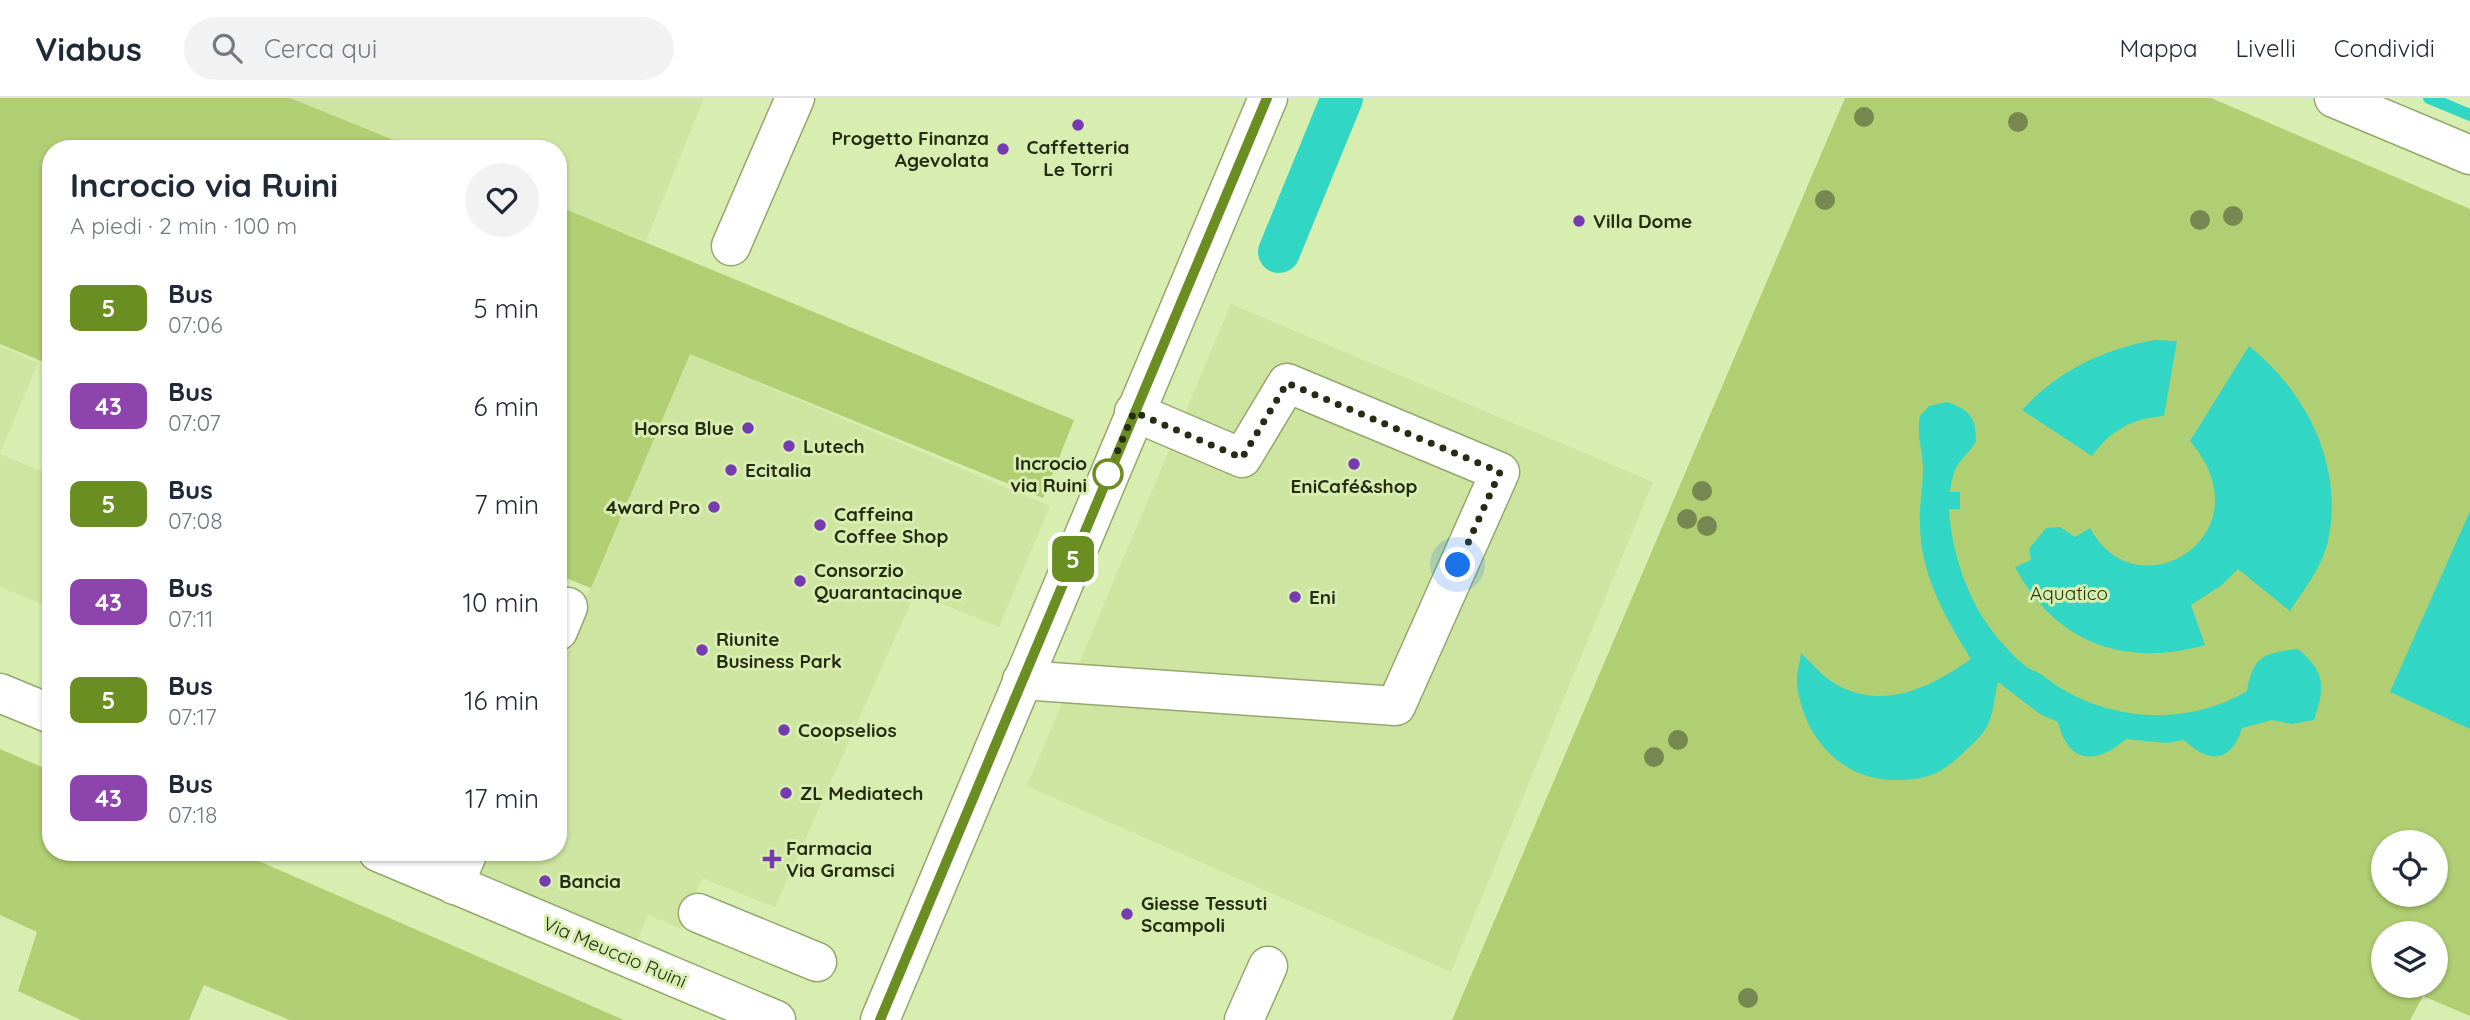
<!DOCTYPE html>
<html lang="it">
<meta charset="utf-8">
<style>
:root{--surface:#fff;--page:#f2f2f3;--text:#1f2937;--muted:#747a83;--line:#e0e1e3}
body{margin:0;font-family:Quicksand,sans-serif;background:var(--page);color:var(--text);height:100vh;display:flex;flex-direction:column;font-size:26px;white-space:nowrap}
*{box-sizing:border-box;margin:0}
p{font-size:23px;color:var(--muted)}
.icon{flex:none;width:38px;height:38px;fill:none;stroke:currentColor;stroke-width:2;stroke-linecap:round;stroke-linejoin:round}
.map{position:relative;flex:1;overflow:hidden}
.drawer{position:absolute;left:42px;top:42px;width:525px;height:721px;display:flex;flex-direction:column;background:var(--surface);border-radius:28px;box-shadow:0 2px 5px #0004}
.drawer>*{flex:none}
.badge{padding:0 14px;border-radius:10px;font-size:24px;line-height:46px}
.tools{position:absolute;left:2371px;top:732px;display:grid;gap:14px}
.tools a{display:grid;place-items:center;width:77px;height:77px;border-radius:50%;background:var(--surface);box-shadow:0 2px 5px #0004;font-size:35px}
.you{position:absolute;width:35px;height:35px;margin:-18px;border:5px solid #fff;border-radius:50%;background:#1a73e8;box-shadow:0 0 0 10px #1a73e833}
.map>.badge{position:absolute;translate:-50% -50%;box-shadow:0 0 0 4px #fff}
.round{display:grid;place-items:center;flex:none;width:74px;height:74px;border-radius:37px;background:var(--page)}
.headline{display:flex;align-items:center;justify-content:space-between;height:119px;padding:0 28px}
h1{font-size:33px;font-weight:800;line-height:52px}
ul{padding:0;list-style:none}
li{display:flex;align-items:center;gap:21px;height:98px;padding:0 28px}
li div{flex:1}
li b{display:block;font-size:26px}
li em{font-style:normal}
li .badge{min-width:77px;font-weight:700;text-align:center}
header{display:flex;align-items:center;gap:42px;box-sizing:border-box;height:98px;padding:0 35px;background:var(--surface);border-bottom:2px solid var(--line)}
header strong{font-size:33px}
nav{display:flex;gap:38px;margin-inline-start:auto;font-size:24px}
.search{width:490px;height:63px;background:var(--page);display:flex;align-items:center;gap:18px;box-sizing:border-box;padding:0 24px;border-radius:38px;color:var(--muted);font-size:26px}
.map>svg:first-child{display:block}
.built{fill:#cde5a0}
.green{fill:#b0ce72;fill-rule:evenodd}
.water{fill:#32d6c4}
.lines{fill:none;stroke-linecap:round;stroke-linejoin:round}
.stream{stroke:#32d6c4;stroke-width:12}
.canal{stroke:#32d6c4;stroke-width:42}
.minor-casing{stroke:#94a86d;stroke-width:41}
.minor{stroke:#fff;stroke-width:38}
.tree{fill:#76884f}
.line-casing{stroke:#fff;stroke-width:16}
.line{stroke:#6b8e23;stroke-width:10}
.walk{stroke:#242c14;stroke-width:7;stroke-dasharray:0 12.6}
.poi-dot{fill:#773bb1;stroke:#d8eeb0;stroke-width:2.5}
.stop-dot{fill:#fff;stroke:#6b8e23;stroke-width:3.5}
.labels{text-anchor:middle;stroke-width:6;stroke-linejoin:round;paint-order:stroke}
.poi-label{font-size:19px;font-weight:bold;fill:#242c14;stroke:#d8eeb0;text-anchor:start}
.stop-label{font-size:19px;font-weight:bold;fill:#242c14;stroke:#d8eeb0;text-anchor:end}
.park-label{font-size:19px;fill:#263400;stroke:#d8eeb0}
.street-label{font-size:19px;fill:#242c14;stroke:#d8eeb0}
</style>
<header>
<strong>Viabus</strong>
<div class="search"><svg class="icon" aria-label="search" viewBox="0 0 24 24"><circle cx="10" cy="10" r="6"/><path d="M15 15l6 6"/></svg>Cerca qui</div>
<nav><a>Mappa</a><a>Livelli</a><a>Condividi</a></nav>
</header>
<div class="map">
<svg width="2470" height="922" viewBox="0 0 2470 922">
<rect width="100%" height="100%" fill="#d8eeb0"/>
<!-- built -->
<g class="built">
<polygon points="290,0 704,0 646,143 558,108 558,51 416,51"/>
<polygon points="1231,206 1653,384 1451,874 1027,688"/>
<polygon points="0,248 38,265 0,355"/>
<polygon points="690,256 1050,408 999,529 915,495 775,809 702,780 681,831 648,817 636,845 470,777 479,754 558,754 558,566"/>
<polygon points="0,356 51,377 51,510 0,489"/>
</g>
<!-- green -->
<g class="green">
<polygon points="0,0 290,0 416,51 51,51 51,267 0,246"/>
<path d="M1845,0H2211L2470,111V918L2423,898L2410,922H1452ZM2384,744H2436V796H2384ZM2384,835H2436V887H2384Z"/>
<polygon points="558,108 1074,322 1043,400 690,256 591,490 558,477"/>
<polygon points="0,651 51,673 51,754 238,754 624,922 290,922 204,887 189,922 81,922 18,893 37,834 0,817"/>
</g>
<!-- water -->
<g class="water">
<path d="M2155,242L2177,243L2164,318C2131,321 2111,332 2092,358L2022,312C2058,273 2103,251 2155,242Z"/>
<path d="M2249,248C2307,294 2346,371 2327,447C2321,470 2303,493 2290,513L2238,471L2222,487L2191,507L2205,547C2125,570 2055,545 2015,469L2031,462L2029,451L2046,430L2060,429L2075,439L2090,430C2137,518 2270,436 2190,343Z"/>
<path d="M1947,304C1970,312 1976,319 1976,344C1960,366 1954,364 1950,394H1960V411H1949C1951,448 1964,491 1985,523C1995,538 2013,559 2028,570C2033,573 2038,574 2042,577C2099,623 2183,631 2247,593C2253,558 2264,555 2298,551C2326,574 2325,589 2314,622L2292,626L2272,622L2242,630C2231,665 2209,666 2184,642L2166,645L2126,641C2096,667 2068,666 2058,624L2040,616L1998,584C1994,600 1994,616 1986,630C1981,639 1971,647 1964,654C1940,677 1927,682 1893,682C1840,681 1803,638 1797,586C1796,576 1800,564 1801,555C1814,567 1826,583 1843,590C1889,611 1934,587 1971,561C1945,519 1920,476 1920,425C1919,407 1923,389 1923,371C1923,352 1916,337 1920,318L1929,308Z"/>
<polygon points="2470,413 2470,631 2390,594"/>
</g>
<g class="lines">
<!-- stream -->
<polyline class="stream" points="2429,0 2470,17"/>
<!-- canal -->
<polyline class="canal" points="1279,154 1342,0"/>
<!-- minor casing -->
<g class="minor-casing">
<g id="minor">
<polyline points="2334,0 2470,57"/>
<polyline points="731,148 795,0"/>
<polyline points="558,533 568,509"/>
<polyline points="1022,582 1396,608 1500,374 1287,285 1242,360 1134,314"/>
<polyline points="0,595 51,616"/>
<polyline points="378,754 776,922"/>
<polyline points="454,787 468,754"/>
<polyline points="698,815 817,864"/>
<polyline points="880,922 1268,0"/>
<polyline points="1244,922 1268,868"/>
</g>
</g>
<!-- minor -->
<use href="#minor" class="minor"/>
</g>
<!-- trees -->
<g class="tree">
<circle cx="1864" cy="19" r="10"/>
<circle cx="2018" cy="24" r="10"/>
<circle cx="1825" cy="102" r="10"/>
<circle cx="2233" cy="118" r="10"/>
<circle cx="2200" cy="122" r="10"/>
<circle cx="1702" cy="393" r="10"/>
<circle cx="1687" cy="421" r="10"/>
<circle cx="1707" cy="428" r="10"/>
<circle cx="1678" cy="642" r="10"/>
<circle cx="1654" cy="659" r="10"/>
<circle cx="1748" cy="900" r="10"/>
</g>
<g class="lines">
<!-- line casing -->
<g class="line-casing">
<polyline id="line" points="880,922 1267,0"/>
</g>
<!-- line -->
<use href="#line" class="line"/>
<!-- walk -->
<polyline class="walk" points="1108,376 1134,314 1242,360 1287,285 1500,374 1458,467"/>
</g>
<!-- markers -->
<g class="poi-dot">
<circle cx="1078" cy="27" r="7"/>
<circle cx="1003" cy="51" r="7"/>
<circle cx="1579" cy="123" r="7"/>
<circle cx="748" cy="330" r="7"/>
<circle cx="789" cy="348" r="7"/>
<circle cx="1354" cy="366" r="7"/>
<circle cx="731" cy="372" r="7"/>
<circle cx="714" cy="409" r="7"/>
<circle cx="820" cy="427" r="7"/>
<circle cx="800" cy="483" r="7"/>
<circle cx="1295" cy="499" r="7"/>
<circle cx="702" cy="552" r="7"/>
<circle cx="784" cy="632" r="7"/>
<circle cx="786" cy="695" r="7"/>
<path d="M768.5 750.5h7v7h7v7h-7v7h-7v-7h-7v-7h7z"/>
<circle cx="545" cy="783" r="7"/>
<circle cx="1127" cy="816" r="7"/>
</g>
<circle class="stop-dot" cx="1108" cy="376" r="14"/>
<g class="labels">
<!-- poi labels -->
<g class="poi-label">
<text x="989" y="47" text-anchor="end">Progetto Finanza<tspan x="989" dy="22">Agevolata</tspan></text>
<text x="1078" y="56" text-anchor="middle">Caffetteria<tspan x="1078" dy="22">Le Torri</tspan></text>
<text x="1593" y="130">Villa Dome</text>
<text x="734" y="337" text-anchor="end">Horsa Blue</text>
<text x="803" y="355">Lutech</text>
<text x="745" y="379">Ecitalia</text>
<text x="1354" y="395" text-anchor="middle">EniCafé&amp;shop</text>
<text x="700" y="416" text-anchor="end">4ward Pro</text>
<text x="834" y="423">Caffeina<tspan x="834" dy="22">Coffee Shop</tspan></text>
<text x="814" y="479">Consorzio<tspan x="814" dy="22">Quarantacinque</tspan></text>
<text x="1309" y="506">Eni</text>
<text x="716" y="548">Riunite<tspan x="716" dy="22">Business Park</tspan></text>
<text x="798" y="639">Coopselios</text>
<text x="800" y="702">ZL Mediatech</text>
<text x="786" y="757">Farmacia<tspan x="786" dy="22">Via Gramsci</tspan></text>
<text x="559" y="790">Bancia</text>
<text x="1141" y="812">Giesse Tessuti<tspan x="1141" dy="22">Scampoli</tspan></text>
</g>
<!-- stop labels -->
<g class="stop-label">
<text x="1087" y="372">Incrocio<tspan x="1087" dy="22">via Ruini</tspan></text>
</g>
<!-- park labels -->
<g class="park-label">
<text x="2069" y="502">Aquatico</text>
</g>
<!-- street labels -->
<g class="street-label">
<text transform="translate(615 854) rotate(23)" y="7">Via Meuccio Ruini</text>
</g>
</g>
</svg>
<div class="tools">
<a><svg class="icon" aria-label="locate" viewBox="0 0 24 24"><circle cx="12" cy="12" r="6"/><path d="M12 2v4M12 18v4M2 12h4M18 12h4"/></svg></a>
<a><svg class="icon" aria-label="layers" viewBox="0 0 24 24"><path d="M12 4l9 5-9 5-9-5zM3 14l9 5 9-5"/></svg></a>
</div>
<div class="you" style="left:1458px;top:467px"></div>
<b class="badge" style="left:1073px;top:461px;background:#6b8e23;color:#fff">5</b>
<section class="drawer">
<div class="headline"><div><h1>Incrocio via Ruini</h1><p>A piedi · 2 min · 100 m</p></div><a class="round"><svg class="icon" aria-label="heart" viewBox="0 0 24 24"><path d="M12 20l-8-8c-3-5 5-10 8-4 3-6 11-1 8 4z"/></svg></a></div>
<ul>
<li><span class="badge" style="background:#6b8e23;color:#fff">5</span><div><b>Bus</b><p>07:06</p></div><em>5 min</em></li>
<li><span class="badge" style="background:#8e44ad;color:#fff">43</span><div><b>Bus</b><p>07:07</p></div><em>6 min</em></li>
<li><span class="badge" style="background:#6b8e23;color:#fff">5</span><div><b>Bus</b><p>07:08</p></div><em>7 min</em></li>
<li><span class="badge" style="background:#8e44ad;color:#fff">43</span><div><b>Bus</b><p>07:11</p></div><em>10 min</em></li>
<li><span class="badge" style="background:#6b8e23;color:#fff">5</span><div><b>Bus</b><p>07:17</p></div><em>16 min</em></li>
<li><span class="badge" style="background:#8e44ad;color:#fff">43</span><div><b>Bus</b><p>07:18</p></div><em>17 min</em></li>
</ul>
</section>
</div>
